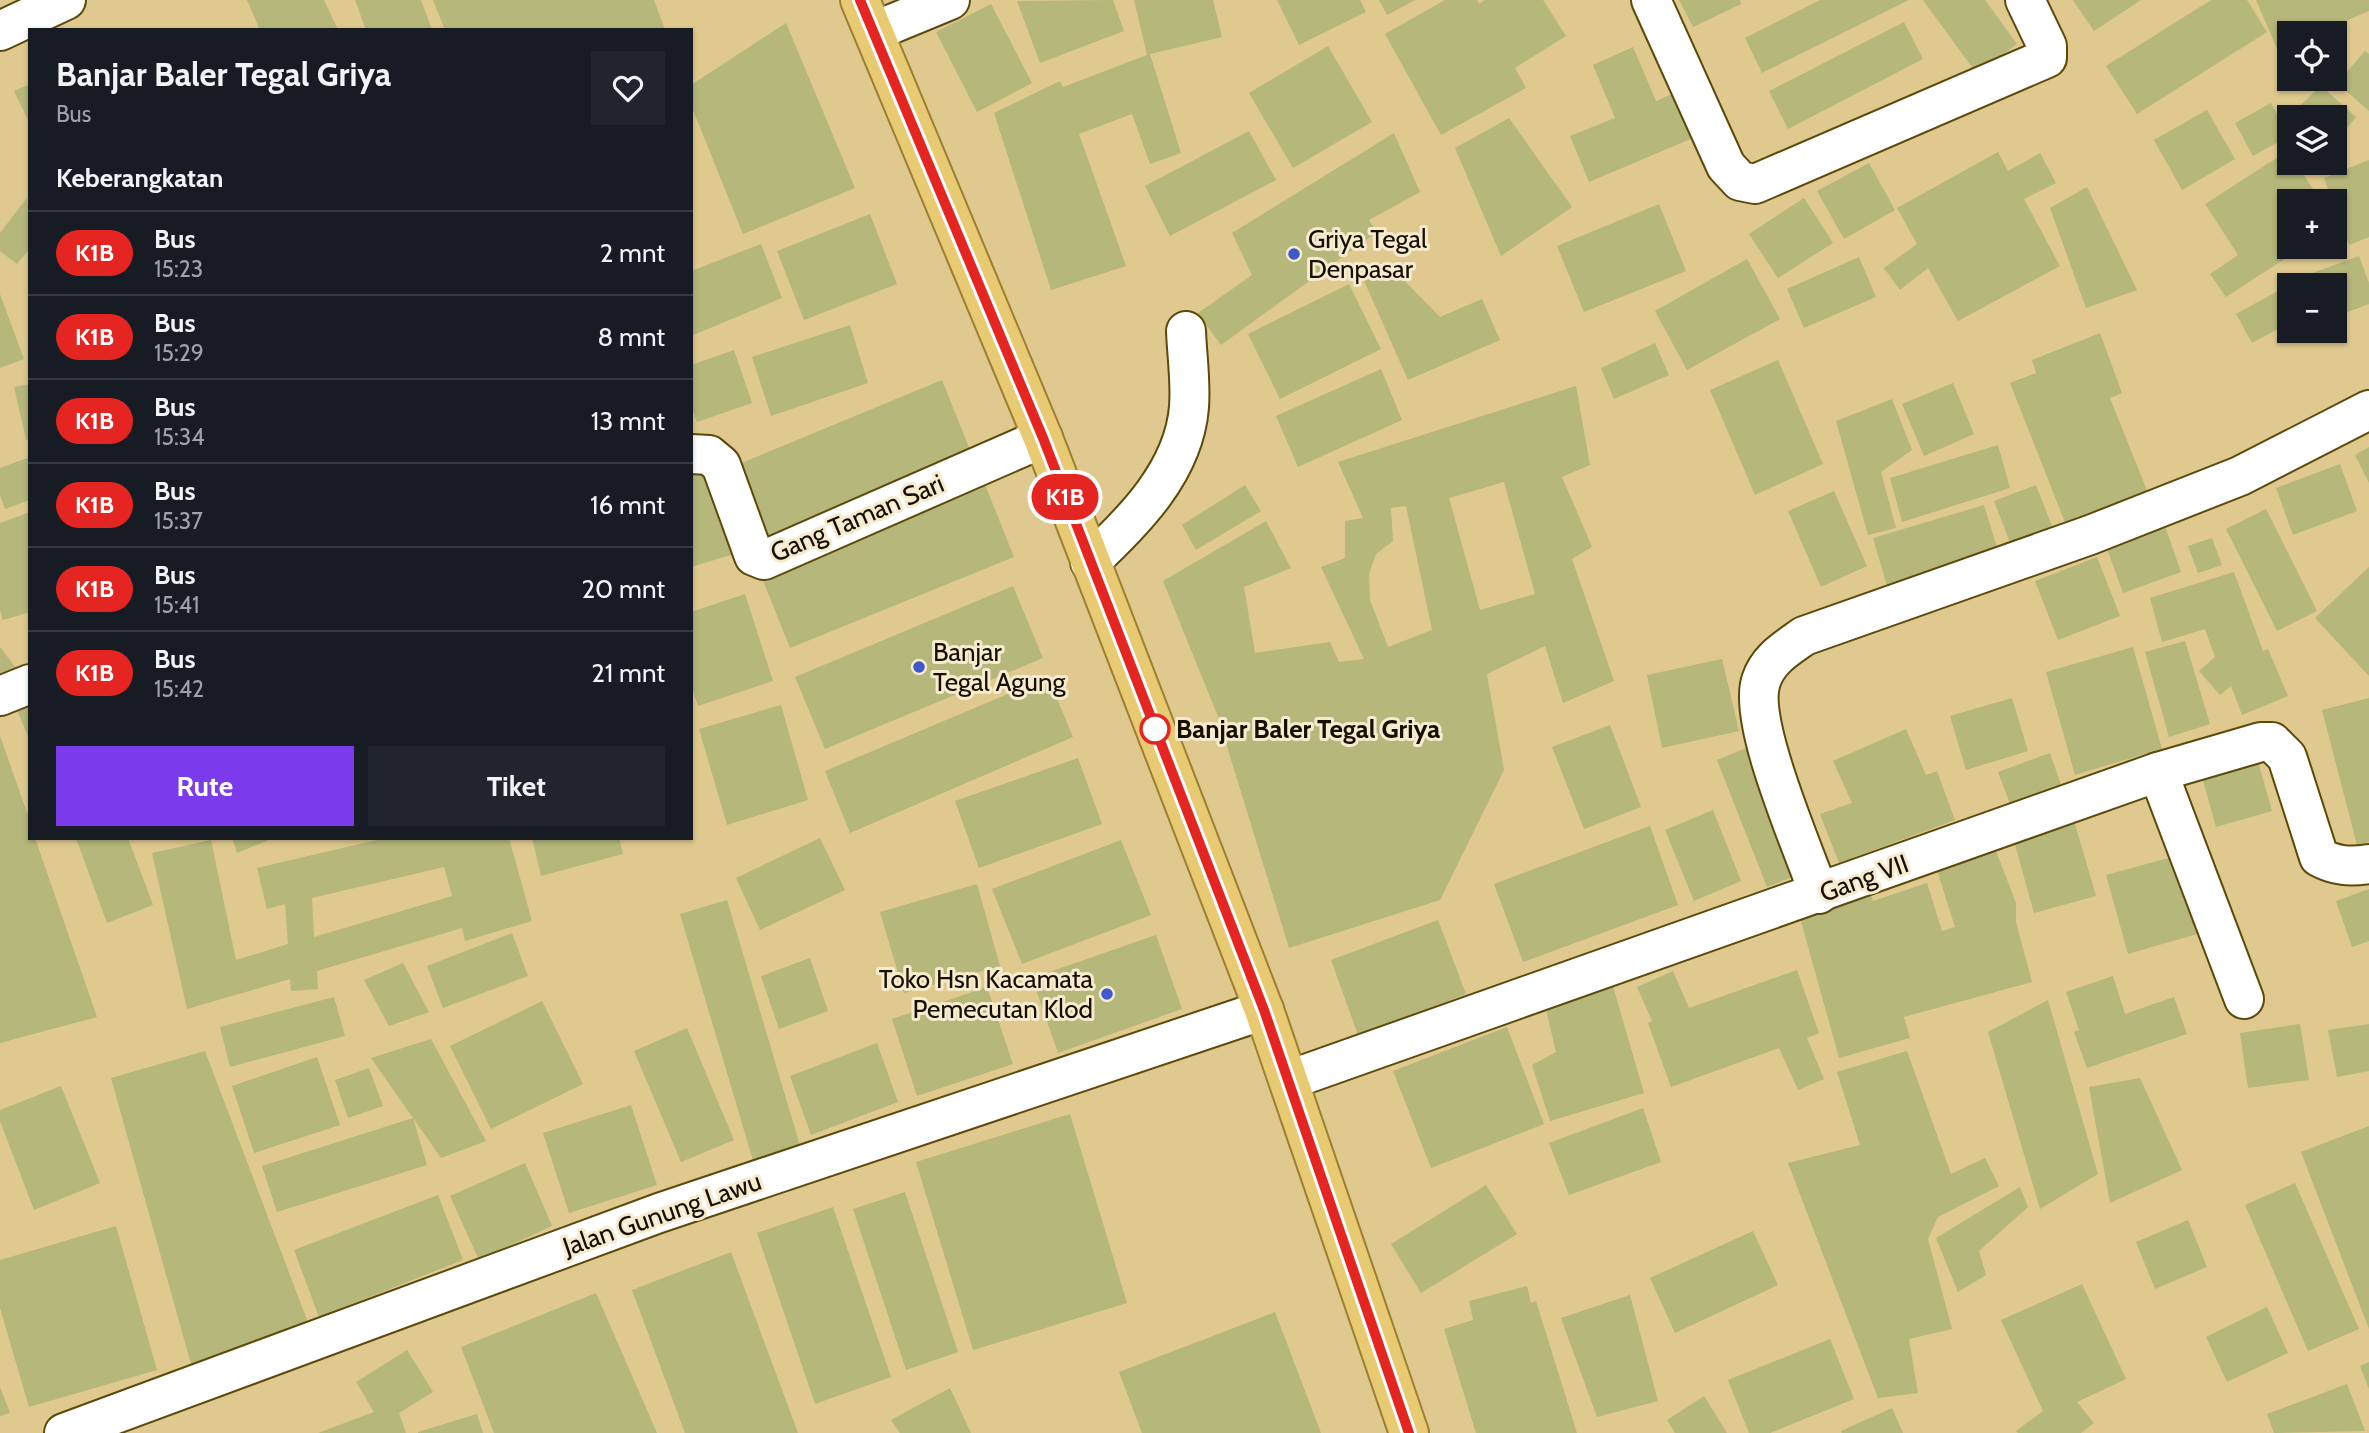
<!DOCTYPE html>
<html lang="id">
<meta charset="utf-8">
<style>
:root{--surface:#171b24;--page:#20242c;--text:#f1f3f6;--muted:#9ea1a6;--line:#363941;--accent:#7c3aed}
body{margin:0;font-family:Cabin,sans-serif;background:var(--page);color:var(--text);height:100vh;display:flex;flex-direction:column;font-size:26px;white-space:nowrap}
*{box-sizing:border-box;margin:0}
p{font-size:23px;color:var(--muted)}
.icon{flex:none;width:38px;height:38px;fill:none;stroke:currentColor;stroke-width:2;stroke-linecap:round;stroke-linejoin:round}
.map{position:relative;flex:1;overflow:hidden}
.sheet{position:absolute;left:28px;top:28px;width:665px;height:812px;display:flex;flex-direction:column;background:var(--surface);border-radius:0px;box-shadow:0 2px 5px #0004}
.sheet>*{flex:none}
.badge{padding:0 14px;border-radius:23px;font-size:24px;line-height:46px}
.tools{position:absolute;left:2277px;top:21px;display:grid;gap:14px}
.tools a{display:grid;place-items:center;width:70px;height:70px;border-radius:0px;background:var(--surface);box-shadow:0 2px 5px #0004;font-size:35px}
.map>.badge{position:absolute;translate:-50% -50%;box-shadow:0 0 0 4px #fff}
h2{padding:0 28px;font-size:26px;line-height:63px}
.round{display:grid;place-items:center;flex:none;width:74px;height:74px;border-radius:0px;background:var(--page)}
.headline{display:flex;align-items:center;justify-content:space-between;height:119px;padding:0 28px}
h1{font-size:33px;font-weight:700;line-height:52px}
.cta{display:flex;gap:14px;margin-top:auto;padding:14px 28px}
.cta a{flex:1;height:80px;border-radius:0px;background:var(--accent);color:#fff;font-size:28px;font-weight:700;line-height:80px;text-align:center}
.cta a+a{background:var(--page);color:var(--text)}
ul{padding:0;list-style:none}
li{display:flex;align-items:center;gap:21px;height:84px;padding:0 28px;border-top:2px solid var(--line)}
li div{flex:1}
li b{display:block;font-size:26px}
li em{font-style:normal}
li .badge{min-width:77px;font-weight:700;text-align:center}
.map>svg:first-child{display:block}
.building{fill:#b5b77b;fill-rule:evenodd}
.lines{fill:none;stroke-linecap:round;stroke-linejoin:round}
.minor-casing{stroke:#5d490a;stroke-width:42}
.trunk-casing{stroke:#9b7f33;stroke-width:42}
.minor{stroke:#fff;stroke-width:38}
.trunk{stroke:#e8ca72;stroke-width:38}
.line-casing{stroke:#fff;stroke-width:16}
.line{stroke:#e52522;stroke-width:10}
.poi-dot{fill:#3f58cb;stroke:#f6ebce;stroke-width:2.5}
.stop-dot{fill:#fff;stroke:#e52522;stroke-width:3.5}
.labels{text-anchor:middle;stroke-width:6;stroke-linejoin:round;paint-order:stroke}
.poi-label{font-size:26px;fill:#170f00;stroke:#f6ebce;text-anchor:start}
.street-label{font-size:26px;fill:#170f00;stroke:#f6ebce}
.stop-label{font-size:26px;font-weight:bold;fill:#170f00;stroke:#f6ebce;text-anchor:start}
</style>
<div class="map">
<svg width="2369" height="1433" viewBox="0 0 2369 1433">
<rect width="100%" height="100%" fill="#dfc98e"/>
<!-- building -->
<g class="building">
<polygon points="247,0 324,0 338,30 260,30"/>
<polygon points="355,0 421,0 432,30 366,30"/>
<polygon points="433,0 654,0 665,30 445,30"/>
<polygon points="1113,0 1124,31 1040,63 1017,1"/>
<polygon points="1134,0 1213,0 1222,37 1150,54 1181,153 1150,164 1132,114 1079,134 1126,266 1051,290 994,113 1060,81 1063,87 1147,55"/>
<polygon points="1277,0 1360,0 1366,12 1299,45"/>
<polygon points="1379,0 1415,0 1387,15"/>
<polygon points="1445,0 1477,0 1479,4 1485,0 1543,0 1566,36 1515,68 1526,88 1441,135 1385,34"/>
<polygon points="1679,0 1740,0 1741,4 1693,27"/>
<polygon points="1820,0 1909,0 1762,73 1745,38"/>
<polygon points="1923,0 1985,0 2017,44 1977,74"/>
<polygon points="2073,0 2141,0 2094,31"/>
<polygon points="2211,0 2247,0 2267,32 2137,114 2106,66"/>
<polygon points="2256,0 2369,0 2369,11 2318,33 2289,33 2289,46 2278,51"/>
<polygon points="991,4 1032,83 977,112 936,32"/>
<polygon points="1904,22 1923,59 1788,129 1769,91"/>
<polygon points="786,23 855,188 743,234 691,105 691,85"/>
<polygon points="1328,46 1372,122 1293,168 1249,93"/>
<polygon points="1633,47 1656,101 1675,93 1693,138 1589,182 1570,136 1615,118 1593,65"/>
<polygon points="2365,51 2369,54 2369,111 2337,83"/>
<polygon points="30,84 30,124 14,91"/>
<polygon points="2321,86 2356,117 2334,143 2334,117 2290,115"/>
<polygon points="2271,103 2289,136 2253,156 2235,123"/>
<polygon points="2207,110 2235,159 2182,190 2154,140"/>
<polygon points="1509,118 1572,207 1501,256 1455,148"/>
<polygon points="1249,131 1276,180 1170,236 1145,186"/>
<polygon points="1394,133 1420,192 1369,220 1377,232 1221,345 1198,313 1252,275 1232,233"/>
<polygon points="2289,150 2289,163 2296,163 2321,201 2289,201 2289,247 2303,247 2226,297 2210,274 2238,255 2205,204"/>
<polygon points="1998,152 2008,171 2040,153 2056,183 2024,199 2060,266 1958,321 1928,268 1900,290 1884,268 1917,244 1897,208"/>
<polygon points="2369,160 2369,237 2349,245 2324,178"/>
<polygon points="1869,163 1895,210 1844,239 1817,191"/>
<polygon points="2087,187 2137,290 2086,308 2050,208"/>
<polygon points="27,198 30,248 17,264 0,251 0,233"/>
<polygon points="1804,198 1833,243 1778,278 1749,234"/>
<polygon points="1659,204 1686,271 1584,312 1557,246"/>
<polygon points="870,214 897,284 804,320 777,251"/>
<polygon points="761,244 782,298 691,336 691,271"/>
<polygon points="2359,256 2369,283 2369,304 2334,317 2334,285 2310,285 2307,275"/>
<polygon points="1859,257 1876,297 1804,328 1787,289"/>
<polygon points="1747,259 1780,319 1687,370 1655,311"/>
<polygon points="1387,263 1440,317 1482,299 1500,340 1408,380 1361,274"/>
<polygon points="1349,284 1381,349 1280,399 1248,334"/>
<polygon points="2289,285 2289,323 2252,343 2236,314"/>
<polygon points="0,294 24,359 0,368"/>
<polygon points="850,325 868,383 771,416 752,357"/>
<polygon points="2100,333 2122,393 2110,398 2148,493 2066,525 2010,383 2036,373 2032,360"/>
<polygon points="1655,343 1669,375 1614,399 1601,368"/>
<polygon points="734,350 752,403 697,422 691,406 691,365"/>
<polygon points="1778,360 1823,464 1755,495 1710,390"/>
<polygon points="1381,369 1402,420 1298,467 1276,416"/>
<polygon points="942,380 976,465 761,554 727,469"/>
<polygon points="1953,383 1974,434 1924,456 1902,404"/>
<polygon points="30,384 30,439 26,440 14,387"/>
<path d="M1576,386L1590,465L1562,477L1592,547L1572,559L1614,681L1563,703L1545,646L1487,674L1504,770L1440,900L1289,948L1217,714L1163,581L1266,521L1291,568L1244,587L1255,653L1330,642L1339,662L1364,659L1321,567L1345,558V521L1363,518L1338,462ZM1504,482L1535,594L1480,610L1449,498ZM1406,506L1432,630L1388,647L1370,600L1369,574L1376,554L1393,541L1391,508Z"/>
<polygon points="1892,399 1912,450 1881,472 1896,528 1868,535 1836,421"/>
<polygon points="1998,445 2010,488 1902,522 1890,478"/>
<polygon points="2369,447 2369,483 2355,455"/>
<polygon points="30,457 30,500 5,509 0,495 0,468"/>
<polygon points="715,463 741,552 691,567 691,470"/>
<polygon points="2340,464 2357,511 2293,535 2276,488"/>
<polygon points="982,477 1014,557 790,648 758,568"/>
<polygon points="1245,485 1261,511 1196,550 1182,525"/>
<polygon points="2036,485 2053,529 2011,545 1994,501"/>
<polygon points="1834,491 1867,566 1821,587 1788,511"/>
<polygon points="1984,505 1999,554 1887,586 1873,538"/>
<polygon points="2266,509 2317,611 2277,631 2226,529"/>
<polygon points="30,512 30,612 3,620 0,610 0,523"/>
<polygon points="2164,523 2181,572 2123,593 2105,543"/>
<polygon points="2212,538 2222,565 2198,573 2188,546"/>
<polygon points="2097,557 2120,616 2058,640 2035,581"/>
<polygon points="2369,567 2369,676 2315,618"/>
<polygon points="2234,572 2263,651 2268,649 2288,696 2242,715 2231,686 2220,695 2199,671 2215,657 2205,629 2162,642 2150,598"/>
<polygon points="1013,586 1043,658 825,749 795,677"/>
<polygon points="745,594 773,681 698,706 691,685 691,612"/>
<polygon points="2185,641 2210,724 2169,737 2145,652"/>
<polygon points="0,647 16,668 0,674"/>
<polygon points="2133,647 2162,749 2075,775 2046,672"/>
<polygon points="1722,659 1739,731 1662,748 1647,675"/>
<polygon points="1048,677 1073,737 850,833 825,771"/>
<polygon points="2012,698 2028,751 1966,770 1950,716"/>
<polygon points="2369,698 2369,842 2357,845 2322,710"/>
<polygon points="30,705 30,741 17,710"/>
<polygon points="781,705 808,800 727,825 699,729"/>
<polygon points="1610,725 1641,807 1584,829 1552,747"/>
<polygon points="1906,729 1926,775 1937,771 1955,820 1839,863 1820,814 1852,803 1833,761"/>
<polygon points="0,736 30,821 30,838 35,838 97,1017 0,1043"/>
<polygon points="1751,746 1800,874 1767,887 1717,760"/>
<polygon points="2050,753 2065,796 2014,814 1998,772"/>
<polygon points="1078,758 1102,824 979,868 955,801"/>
<polygon points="2258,761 2272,811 2216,827 2202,777"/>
<polygon points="1713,810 1741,881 1694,901 1665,830"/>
<polygon points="2075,824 2096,896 2034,913 2014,841"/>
<polygon points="1650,826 1678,905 1523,962 1494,884"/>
<polygon points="76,838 128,838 153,905 107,923"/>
<polygon points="232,838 274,838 237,853"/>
<path d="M385,838H509L532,921L465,941L462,928L317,971L318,989L291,991L290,979L187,1009L152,853L211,840L236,960L288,944L285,904L267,909L257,868ZM444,867L452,896L314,937L312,898Z"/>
<polygon points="532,838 619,838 623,854 541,876"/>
<polygon points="820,838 845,890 760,930 736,878"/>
<polygon points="1121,840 1151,915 1022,964 992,889"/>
<polygon points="1996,851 2016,903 2016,922 2032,982 1904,1017 1910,1038 1839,1058 1799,914 1871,895 1873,901 1927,883 1942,931 1955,927 1937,870"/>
<polygon points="2176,856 2197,934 2128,954 2106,875"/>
<polygon points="977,884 1000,966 904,993 880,912"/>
<polygon points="2369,889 2369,941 2352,947 2336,901"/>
<polygon points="727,900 801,1149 754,1164 680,914"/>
<polygon points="1438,920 1466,994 1358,1035 1331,960"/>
<polygon points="512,933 528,976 443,1008 427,966"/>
<polygon points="1156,935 1182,1009 1058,1053 1032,978"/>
<polygon points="810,958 828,1011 779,1029 761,976"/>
<polygon points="403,963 429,1012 389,1026 364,980"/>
<polygon points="1797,970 1819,1033 1807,1038 1824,1079 1798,1090 1779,1048 1671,1087 1648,1023 1652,1021 1637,987 1673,971 1689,1008"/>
<polygon points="2113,976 2125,1014 2174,997 2187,1034 2087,1068 2074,1032 2079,1030 2066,992"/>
<polygon points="1612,983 1644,1093 1550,1121 1532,1065 1556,1052 1545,1005"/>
<polygon points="987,987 1013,1064 917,1096 892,1019"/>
<polygon points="334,997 345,1036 230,1067 220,1027"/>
<polygon points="2048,1000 2098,1174 2040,1209 1988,1032"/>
<polygon points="542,1001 583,1084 491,1129 450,1046"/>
<polygon points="2300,1024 2309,1080 2248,1088 2240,1033"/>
<polygon points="2369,1024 2369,1071 2337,1077 2328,1030"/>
<polygon points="1507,1027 1544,1124 1431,1168 1393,1071"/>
<polygon points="687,1028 734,1140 681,1162 634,1051"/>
<polygon points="431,1039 486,1141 441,1158 371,1058"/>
<polygon points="877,1043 898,1102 811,1135 790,1076"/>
<polygon points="205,1051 310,1328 191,1364 111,1078"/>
<polygon points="1907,1051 1951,1174 1985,1158 1999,1186 1938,1217 1928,1239 1952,1329 1909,1339 1918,1393 1878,1398 1788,1163 1860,1145 1837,1072"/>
<polygon points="317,1057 340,1125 254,1153 232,1086"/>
<polygon points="369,1068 383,1106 348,1118 335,1080"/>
<polygon points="2140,1078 2182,1170 2110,1203 2089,1087"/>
<polygon points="61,1086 100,1183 34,1210 0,1121 0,1110"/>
<polygon points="631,1105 657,1185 569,1213 543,1133"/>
<polygon points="1643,1108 1661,1162 1569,1195 1549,1143"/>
<polygon points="1070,1114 1127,1303 973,1350 916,1162"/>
<polygon points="413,1118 427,1165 277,1212 262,1166"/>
<polygon points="2369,1126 2369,1329 2301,1152"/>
<polygon points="525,1163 552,1226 479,1260 450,1196"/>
<polygon points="2295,1183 2359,1329 2308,1351 2245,1205"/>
<polygon points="1486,1185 1517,1234 1421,1293 1391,1244"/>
<polygon points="2020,1187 2028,1207 1979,1251 1986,1275 1958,1292 1936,1238"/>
<polygon points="905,1192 958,1352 906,1370 853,1209"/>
<polygon points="438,1195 463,1260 319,1317 294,1250"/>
<polygon points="833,1207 891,1377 815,1404 757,1233"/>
<polygon points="2188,1220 2207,1267 2155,1289 2136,1242"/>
<polygon points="116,1226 157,1370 29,1407 0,1308 0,1260"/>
<polygon points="1753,1231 1778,1285 1675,1333 1650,1278"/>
<polygon points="731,1252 798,1433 685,1433 632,1290"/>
<polygon points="2082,1284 2126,1379 2077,1402 2094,1423 2081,1433 2018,1433 2016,1431 2043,1411 2001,1320"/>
<polygon points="1527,1286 1531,1303 1536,1301 1577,1433 1476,1433 1444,1329 1473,1320 1469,1301"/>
<polygon points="596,1293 657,1433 494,1433 461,1347"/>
<polygon points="1630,1295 1658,1401 1597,1417 1561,1318"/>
<polygon points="2267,1307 2288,1353 2227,1382 2206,1337"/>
<polygon points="1275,1312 1321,1433 1142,1433 1119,1372"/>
<polygon points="1830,1339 1854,1399 1770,1433 1749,1433 1728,1380"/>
<polygon points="407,1350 433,1392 399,1413 406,1433 318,1433 374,1412 356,1382"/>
<polygon points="2369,1362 2369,1389 2360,1366"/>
<polygon points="2347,1384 2365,1431 2274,1433 2267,1414"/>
<polygon points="0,1387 10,1413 0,1416"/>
<polygon points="950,1388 971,1433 900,1433 891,1420"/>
<polygon points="1704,1396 1727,1433 1675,1433 1667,1420"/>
<polygon points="1892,1408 1903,1433 1842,1433 1841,1431"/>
<polygon points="477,1414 483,1433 418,1433 418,1432"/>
</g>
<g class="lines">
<!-- minor casing -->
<g class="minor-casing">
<g id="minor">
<polyline points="1651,0 1726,166 1740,181 1755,184 2047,58 2047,46 2025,0"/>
<polyline points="0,31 66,0"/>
<polyline points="875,31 950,0"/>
<polyline points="691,454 709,455 721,465 754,556 764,560 1043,438"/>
<path d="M1090,562C1134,521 1184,471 1189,407C1191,382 1187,356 1186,331"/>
<polyline points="0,696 30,684"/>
<polyline points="2158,772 2244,999"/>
<path d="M1819,894C1804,850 1747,722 1761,681C1768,659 1786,649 1804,636L2090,535L2240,476L2369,410"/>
<path d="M1289,1080L2158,772L2261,742H2272L2287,757L2319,857C2335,866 2350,867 2369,864"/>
<polyline points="64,1433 659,1213 1264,1010"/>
</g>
</g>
<!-- trunk casing -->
<g class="trunk-casing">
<polyline id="trunk" points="860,0 1043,438 1264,1010 1409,1433"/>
</g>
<!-- minor -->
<use href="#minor" class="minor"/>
<!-- trunk -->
<use href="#trunk" class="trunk"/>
</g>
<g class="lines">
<!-- line casing -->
<g class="line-casing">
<polyline id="line" points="860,0 1043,438 1264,1010 1409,1433"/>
</g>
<!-- line -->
<use href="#line" class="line"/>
</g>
<!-- markers -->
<g class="poi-dot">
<circle cx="1294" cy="254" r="7"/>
<circle cx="919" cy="667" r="7"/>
<circle cx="1107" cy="994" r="7"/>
</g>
<circle class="stop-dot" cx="1155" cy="729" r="14"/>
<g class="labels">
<!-- poi labels -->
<g class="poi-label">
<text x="1308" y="248">Griya Tegal<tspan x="1308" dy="30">Denpasar</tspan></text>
<text x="933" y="661">Banjar<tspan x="933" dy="30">Tegal Agung</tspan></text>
<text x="1093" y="988" text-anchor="end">Toko Hsn Kacamata<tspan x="1093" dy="30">Pemecutan Klod</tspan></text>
</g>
<!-- street labels -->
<g class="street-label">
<text transform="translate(857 518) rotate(-23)" y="9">Gang Taman Sari</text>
<text transform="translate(1864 878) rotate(-20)" y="9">Gang VII</text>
<text transform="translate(662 1214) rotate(-19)" y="9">Jalan Gunung Lawu</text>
</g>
<!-- stop labels -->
<g class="stop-label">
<text x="1176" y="738">Banjar Baler Tegal Griya</text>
</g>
</g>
</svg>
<div class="tools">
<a><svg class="icon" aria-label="locate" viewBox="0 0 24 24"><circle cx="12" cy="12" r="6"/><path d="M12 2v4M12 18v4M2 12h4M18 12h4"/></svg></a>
<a><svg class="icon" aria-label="layers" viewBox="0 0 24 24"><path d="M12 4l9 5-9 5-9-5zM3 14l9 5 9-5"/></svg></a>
<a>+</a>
<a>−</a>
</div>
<b class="badge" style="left:1065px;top:497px;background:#e52522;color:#fff">K1B</b>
<section class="sheet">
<div class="headline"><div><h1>Banjar Baler Tegal Griya</h1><p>Bus</p></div><a class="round"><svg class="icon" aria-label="heart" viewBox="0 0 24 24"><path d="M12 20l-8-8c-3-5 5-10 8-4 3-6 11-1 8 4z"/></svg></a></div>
<h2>Keberangkatan</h2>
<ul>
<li><span class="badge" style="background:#e52522;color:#fff">K1B</span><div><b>Bus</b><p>15:23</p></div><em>2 mnt</em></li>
<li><span class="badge" style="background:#e52522;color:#fff">K1B</span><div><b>Bus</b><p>15:29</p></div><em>8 mnt</em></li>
<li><span class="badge" style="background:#e52522;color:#fff">K1B</span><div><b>Bus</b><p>15:34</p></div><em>13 mnt</em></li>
<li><span class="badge" style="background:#e52522;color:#fff">K1B</span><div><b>Bus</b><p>15:37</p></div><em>16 mnt</em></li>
<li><span class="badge" style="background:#e52522;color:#fff">K1B</span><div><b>Bus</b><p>15:41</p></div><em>20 mnt</em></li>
<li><span class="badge" style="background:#e52522;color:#fff">K1B</span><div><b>Bus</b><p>15:42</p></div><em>21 mnt</em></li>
</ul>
<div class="cta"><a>Rute</a><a>Tiket</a></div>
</section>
</div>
